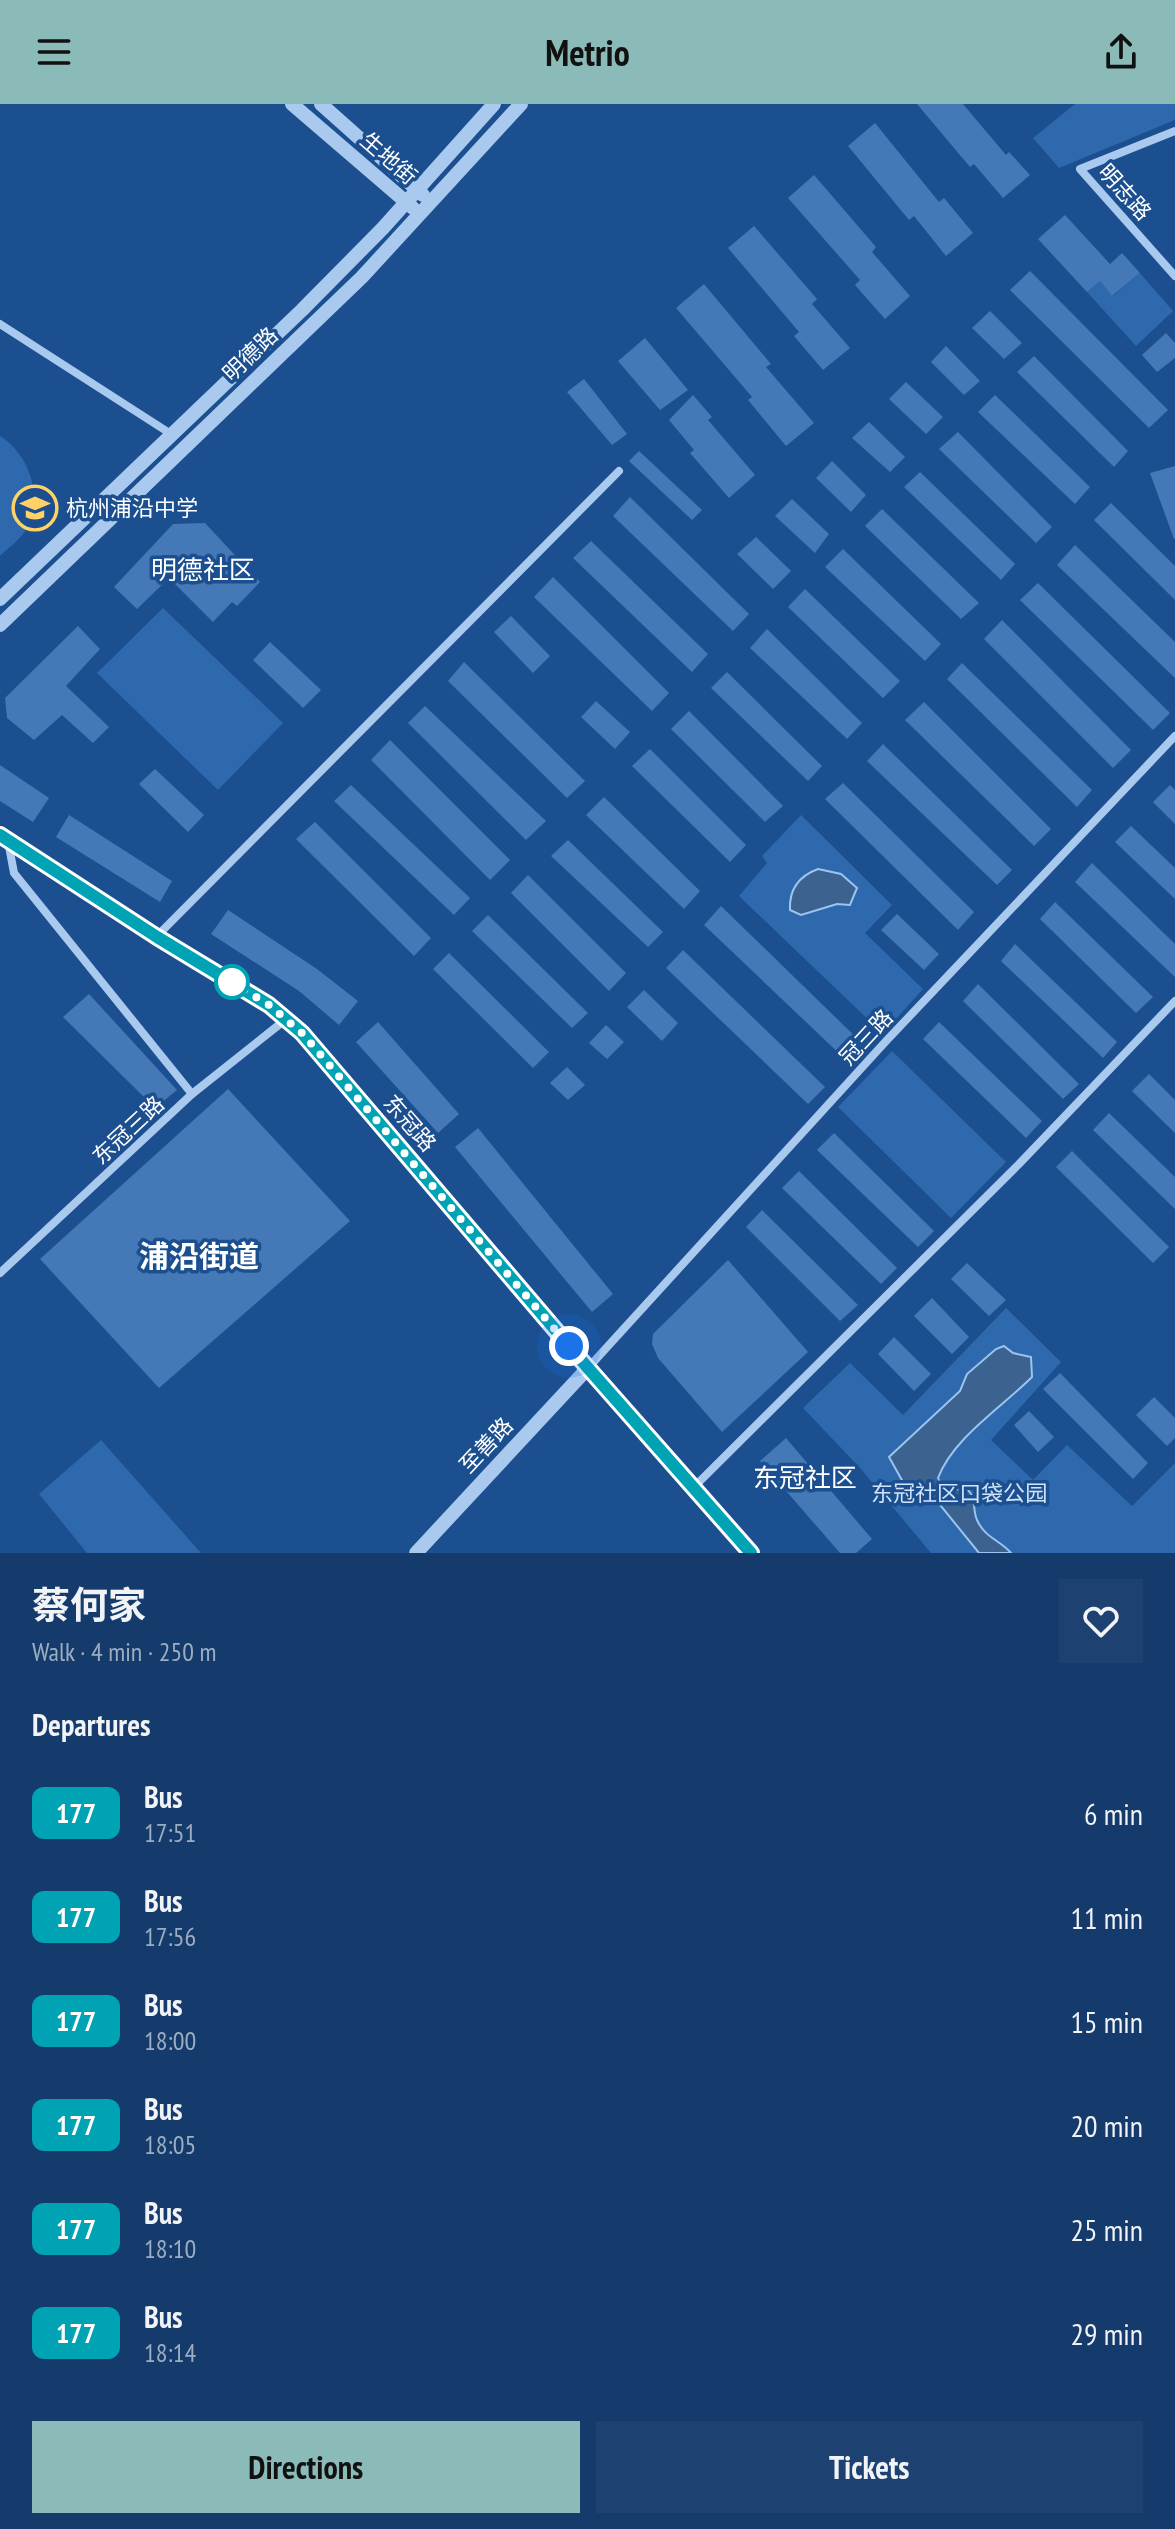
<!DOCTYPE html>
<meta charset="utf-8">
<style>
:root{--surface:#143b6b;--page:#1d4271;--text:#f1f3f6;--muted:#9dadc1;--accent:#8bbbb9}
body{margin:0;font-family:"PT Sans Narrow","Noto Sans SC",sans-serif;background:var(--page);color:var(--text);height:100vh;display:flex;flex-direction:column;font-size:30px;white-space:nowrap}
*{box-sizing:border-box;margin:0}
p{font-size:26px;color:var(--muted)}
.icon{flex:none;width:44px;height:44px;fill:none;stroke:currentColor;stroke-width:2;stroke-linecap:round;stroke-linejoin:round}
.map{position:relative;height:1449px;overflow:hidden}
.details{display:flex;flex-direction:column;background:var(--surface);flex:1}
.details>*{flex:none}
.badge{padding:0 16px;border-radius:12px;font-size:28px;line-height:52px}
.you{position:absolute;width:40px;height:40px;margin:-20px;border:6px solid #fff;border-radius:50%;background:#1a73e8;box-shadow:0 0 0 12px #1a73e833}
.map>.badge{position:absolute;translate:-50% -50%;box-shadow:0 0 0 4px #fff}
h2{padding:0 32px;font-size:30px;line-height:72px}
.round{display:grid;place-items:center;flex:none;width:84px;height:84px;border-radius:0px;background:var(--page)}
.summary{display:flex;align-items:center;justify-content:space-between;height:136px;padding:0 32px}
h1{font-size:38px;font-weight:700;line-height:60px}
.action{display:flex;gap:16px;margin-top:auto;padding:16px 32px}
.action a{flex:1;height:92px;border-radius:0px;background:var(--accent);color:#111;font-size:32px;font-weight:700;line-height:92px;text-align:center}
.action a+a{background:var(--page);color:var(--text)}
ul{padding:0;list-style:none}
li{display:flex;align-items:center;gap:24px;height:104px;padding:0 32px}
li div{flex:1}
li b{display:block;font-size:30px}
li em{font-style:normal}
li .badge{min-width:88px;font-weight:700;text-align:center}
header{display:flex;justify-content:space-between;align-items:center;height:104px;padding:0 32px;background:var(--accent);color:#111;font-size:36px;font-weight:700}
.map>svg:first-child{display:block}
.green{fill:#2e69ad}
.water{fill:#3c6290;stroke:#9cc4f0;stroke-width:2}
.building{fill:#4478b7}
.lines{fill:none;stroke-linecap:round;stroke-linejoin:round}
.minor{stroke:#a9c9ee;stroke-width:8}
.tertiary{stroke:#a9c9ee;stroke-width:14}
.secondary{stroke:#d6e6fa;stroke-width:16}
.line-casing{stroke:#fff;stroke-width:18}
.line{stroke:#00a3b4;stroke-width:12}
.walk{stroke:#fff;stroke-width:8;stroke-dasharray:0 14.4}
.stop-dot{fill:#fff;stroke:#00a3b4;stroke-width:4}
.labels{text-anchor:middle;stroke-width:7;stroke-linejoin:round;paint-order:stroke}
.street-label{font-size:22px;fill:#fff;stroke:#1b4f8f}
.poi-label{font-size:22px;fill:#fff;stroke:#1b4f8f;text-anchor:start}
.park-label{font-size:22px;fill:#cfe3fa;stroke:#1b4f8f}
.quarter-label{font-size:26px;fill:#fff;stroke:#1b4f8f}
.district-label{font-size:30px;font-weight:bold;fill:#fff;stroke:#1b4f8f}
</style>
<header><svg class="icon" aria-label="menu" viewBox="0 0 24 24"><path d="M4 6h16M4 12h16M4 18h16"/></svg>Metrio<svg class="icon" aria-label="share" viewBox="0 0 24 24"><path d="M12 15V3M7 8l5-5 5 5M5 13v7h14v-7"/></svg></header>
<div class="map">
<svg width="1175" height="1449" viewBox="0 0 1175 1449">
<rect width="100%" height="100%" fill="#1b4f8f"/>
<!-- green -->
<g class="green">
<polygon points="1075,0 1175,0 1175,16 1059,64 1033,34"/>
<polygon points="1140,169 1173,207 1136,242 1087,188 1100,177 1113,192"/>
<path d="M0,332C31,351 46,399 23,430C17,438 7,445 0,452Z"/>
<polygon points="163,504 283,619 218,686 97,569"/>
<polygon points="801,711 892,801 865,829 923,885 885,927 876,923 739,792 767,759 762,752"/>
<polygon points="892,947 1006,1058 951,1114 838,1003"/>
<polygon points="1006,1204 1061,1258 991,1336 1033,1376 1067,1341 1132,1402 1175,1359 1175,1449 931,1449 861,1365 803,1304 850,1259 903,1311"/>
<polygon points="101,1336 201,1449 87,1449 39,1390"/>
</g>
<!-- water -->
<g class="water">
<path d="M818,765L841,770L857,784L850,801L837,800L801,811L790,806C789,786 799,772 818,765Z"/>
<path d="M1004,1242L1013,1249L1031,1253L1032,1273C1002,1303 953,1334 938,1374C944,1389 952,1385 967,1385C977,1394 972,1405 977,1416C985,1434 1000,1436 1011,1449H979L924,1381L903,1378L889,1353L960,1287L967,1270L996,1245Z"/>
</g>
<!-- building -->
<g class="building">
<polygon points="917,0 963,0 1006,51 1009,48 1030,71 1003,94 974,60 970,63"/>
<polygon points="875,19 939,98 944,94 973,129 946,152 914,112 909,116 848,42"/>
<polygon points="814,71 876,143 872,148 910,192 885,215 855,181 860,176 788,94"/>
<polygon points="1065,111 1110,160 1122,149 1140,169 1112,192 1100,177 1087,188 1038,135"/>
<polygon points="754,122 817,195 812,200 850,244 823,266 794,232 799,228 728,144"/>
<polygon points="1030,167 1168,306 1149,324 1010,186"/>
<polygon points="704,180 771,260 766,263 814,319 786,342 748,296 752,293 676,204"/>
<polygon points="990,207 1022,239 1004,255 972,224"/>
<polygon points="1166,229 1175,239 1175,254 1157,268 1142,251"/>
<polygon points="645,234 688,286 660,306 618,257"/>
<polygon points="946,242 980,277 964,291 931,258"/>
<polygon points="1034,252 1128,347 1114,363 1017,268"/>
<polygon points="584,275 627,330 612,341 567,288"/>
<polygon points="906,278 943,313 926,330 889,295"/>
<polygon points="693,291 712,313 708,316 755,371 729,394 690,349 694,346 669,316"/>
<polygon points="995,291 1090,383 1075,400 978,308"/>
<polygon points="869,318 905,353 890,368 852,334"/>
<polygon points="958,328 1052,423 1036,439 939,345"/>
<polygon points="639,347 702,406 692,416 629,357"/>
<polygon points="832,357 866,391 851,408 816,374"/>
<polygon points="1175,362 1175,435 1174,435 1150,369"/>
<polygon points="920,368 1015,460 1001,476 904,383"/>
<polygon points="630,393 749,510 733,527 613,412"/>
<polygon points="792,395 829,430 815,449 775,412"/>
<polygon points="1111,399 1175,462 1175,496 1094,416"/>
<polygon points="882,405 979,499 961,515 865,422"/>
<polygon points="205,419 260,478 237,502 232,498 213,518 169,474 137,505 114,483 173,420"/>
<polygon points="756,433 791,467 773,485 737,450"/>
<polygon points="591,437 708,550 692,568 573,454"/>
<polygon points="1075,441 1175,538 1175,574 1057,461"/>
<polygon points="843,445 941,540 925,557 825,463"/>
<polygon points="553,473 669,589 652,607 534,493"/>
<polygon points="1038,479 1170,609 1153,626 1020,496"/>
<polygon points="805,485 900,577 883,594 788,503"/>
<polygon points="511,512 550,552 533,569 494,528"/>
<polygon points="1002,516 1131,646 1113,664 984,535"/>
<polygon points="78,522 100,545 66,582 109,623 93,639 62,611 34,636 7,614 5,594"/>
<polygon points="767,525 862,619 847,635 750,544"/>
<polygon points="270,538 321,586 303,604 253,556"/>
<polygon points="464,558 585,677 567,694 448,577"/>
<polygon points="962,559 1092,686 1077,703 947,575"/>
<polygon points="727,568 822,662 808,677 711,584"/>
<polygon points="596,597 630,628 615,645 581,613"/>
<polygon points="924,598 1051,725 1034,742 905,616"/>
<polygon points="425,602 546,717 526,736 408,619"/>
<polygon points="689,607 783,702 765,718 671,625"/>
<polygon points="390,636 510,756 490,776 371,656"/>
<polygon points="883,640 1012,766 997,781 867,657"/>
<polygon points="650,645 746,741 730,758 632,662"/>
<polygon points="0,661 49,694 33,718 0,697"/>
<polygon points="155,665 204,711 188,728 139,680"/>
<polygon points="843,679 974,808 958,826 825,695"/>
<polygon points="351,681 470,794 454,811 334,697"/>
<polygon points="1170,681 1175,686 1175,720 1153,698"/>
<polygon points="604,693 700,787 684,805 586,711"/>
<polygon points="69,711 172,777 160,798 56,733"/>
<polygon points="315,718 431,834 414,852 296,735"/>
<polygon points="1131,722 1175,764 1175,795 1115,738"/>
<polygon points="568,736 663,828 648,843 551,752"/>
<polygon points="1092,759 1175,840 1175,873 1075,778"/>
<polygon points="528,771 626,869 609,887 511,789"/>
<polygon points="1055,798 1153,893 1136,909 1040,815"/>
<polygon points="721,802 864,941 847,957 704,821"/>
<polygon points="228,806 317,865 358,897 339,921 299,887 211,830"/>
<polygon points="897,810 939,850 924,866 881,826"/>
<polygon points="488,811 588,909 572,924 472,827"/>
<polygon points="1015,840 1117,938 1103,954 1001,857"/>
<polygon points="683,846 825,983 808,1000 666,864"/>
<polygon points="449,849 549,948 533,964 433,865"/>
<polygon points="978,880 1079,980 1063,995 963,897"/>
<polygon points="644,886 678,919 662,937 627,903"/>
<polygon points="89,890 177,986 155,1004 63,913"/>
<polygon points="378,918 459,1010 438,1029 356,938"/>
<polygon points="939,918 1042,1017 1026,1034 923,935"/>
<polygon points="606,921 624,938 607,955 589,939"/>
<polygon points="567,963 585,981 568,996 550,979"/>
<polygon points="1149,970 1175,996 1175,1029 1132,987"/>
<polygon points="228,985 350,1117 159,1284 40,1155"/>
<polygon points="1109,1009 1175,1073 1175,1105 1093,1026"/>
<polygon points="478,1024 613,1190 592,1208 455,1043"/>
<polygon points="834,1029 934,1127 918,1143 817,1046"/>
<polygon points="1072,1047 1169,1143 1153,1159 1056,1063"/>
<polygon points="799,1067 897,1164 881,1180 782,1084"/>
<polygon points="762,1106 858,1201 840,1217 746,1123"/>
<polygon points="728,1156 808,1248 722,1328 658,1254 652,1240 653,1230"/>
<polygon points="967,1159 1006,1196 989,1212 951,1175"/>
<polygon points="932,1194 969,1233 952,1250 914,1212"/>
<polygon points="894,1233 931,1270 914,1287 878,1250"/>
<polygon points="1060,1269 1148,1359 1133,1375 1043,1285"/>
<polygon points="1154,1293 1175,1314 1175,1334 1167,1342 1136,1311"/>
<polygon points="1029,1307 1054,1333 1038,1348 1014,1321"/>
<polygon points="786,1334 872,1435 856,1449 840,1449 760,1357"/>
</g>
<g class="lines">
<!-- minor -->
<g class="minor">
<polyline points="1175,27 1080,65 1175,172"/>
<polyline points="0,220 171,330"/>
<polyline points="8,737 14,769 192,990"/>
<polyline points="157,832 619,367"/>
<polyline points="0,1169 192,990 285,916"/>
<polyline points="588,1264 887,936 1175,632"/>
<polyline points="693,1384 1019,1060 1175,897"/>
</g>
<!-- tertiary -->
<g class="tertiary">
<polyline points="292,0 413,104"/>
<polyline points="321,0 423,91"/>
<polyline points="0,495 302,206 383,124 494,0"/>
<polyline points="0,521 362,173 521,0"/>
<polyline points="416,1449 588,1264"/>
</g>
<!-- secondary -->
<polyline class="secondary" points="0,731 157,833 269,901 302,929 588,1264 751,1449"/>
</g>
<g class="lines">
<!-- line casing -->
<g class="line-casing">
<polyline id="line" points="0,731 157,833 269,901 302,929 588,1264 751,1449"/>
</g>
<!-- line -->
<use href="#line" class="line"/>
<!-- walk -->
<polyline class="walk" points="232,878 269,901 302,929 569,1242"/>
</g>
<!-- icons -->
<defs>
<g id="school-ring" transform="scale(2.3)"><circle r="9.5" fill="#1b4f8f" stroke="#ffd166" stroke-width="1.5"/><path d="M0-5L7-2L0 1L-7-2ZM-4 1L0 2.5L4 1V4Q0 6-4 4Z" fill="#ffd166"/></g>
</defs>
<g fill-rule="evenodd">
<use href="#school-ring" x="35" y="404"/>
</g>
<!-- markers -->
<circle class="stop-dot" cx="232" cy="878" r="16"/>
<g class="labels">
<!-- street labels -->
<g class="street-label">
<text transform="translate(389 54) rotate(41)" y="8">生地街</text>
<text transform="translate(1125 88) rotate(48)" y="8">明志路</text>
<text transform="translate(250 250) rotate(-44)" y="8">明德路</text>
<text transform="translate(866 933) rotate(-47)" y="8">冠三路</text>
<text transform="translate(410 1019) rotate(49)" y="8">东冠路</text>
<text transform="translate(128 1026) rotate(-43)" y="8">东冠三路</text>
<text transform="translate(486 1341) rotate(-47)" y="8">至善路</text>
</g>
<!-- poi labels -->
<g class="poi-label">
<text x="66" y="412">杭州浦沿中学</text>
</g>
<!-- park labels -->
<g class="park-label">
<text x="959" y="1397">东冠社区口袋公园</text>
</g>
<!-- quarter labels -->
<g class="quarter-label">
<text x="203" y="475">明德社区</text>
<text x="805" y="1383">东冠社区</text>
</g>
<!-- district labels -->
<g class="district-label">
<text x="199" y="1163">浦沿街道</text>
</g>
</g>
</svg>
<div class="you" style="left:569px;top:1242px"></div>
</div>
<section class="details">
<div class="summary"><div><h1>蔡何家</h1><p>Walk · 4 min · 250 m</p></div><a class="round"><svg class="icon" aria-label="heart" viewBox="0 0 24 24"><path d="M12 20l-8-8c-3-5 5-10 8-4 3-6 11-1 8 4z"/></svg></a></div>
<h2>Departures</h2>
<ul>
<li><span class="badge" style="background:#00a3b4;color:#fff">177</span><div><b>Bus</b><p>17:51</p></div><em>6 min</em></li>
<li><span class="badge" style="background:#00a3b4;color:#fff">177</span><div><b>Bus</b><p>17:56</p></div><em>11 min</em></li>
<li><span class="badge" style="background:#00a3b4;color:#fff">177</span><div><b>Bus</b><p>18:00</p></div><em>15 min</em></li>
<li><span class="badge" style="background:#00a3b4;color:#fff">177</span><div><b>Bus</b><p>18:05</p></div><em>20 min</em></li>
<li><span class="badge" style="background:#00a3b4;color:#fff">177</span><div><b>Bus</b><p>18:10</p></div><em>25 min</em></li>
<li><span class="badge" style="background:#00a3b4;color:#fff">177</span><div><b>Bus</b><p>18:14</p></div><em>29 min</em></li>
</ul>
<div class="action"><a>Directions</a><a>Tickets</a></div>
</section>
